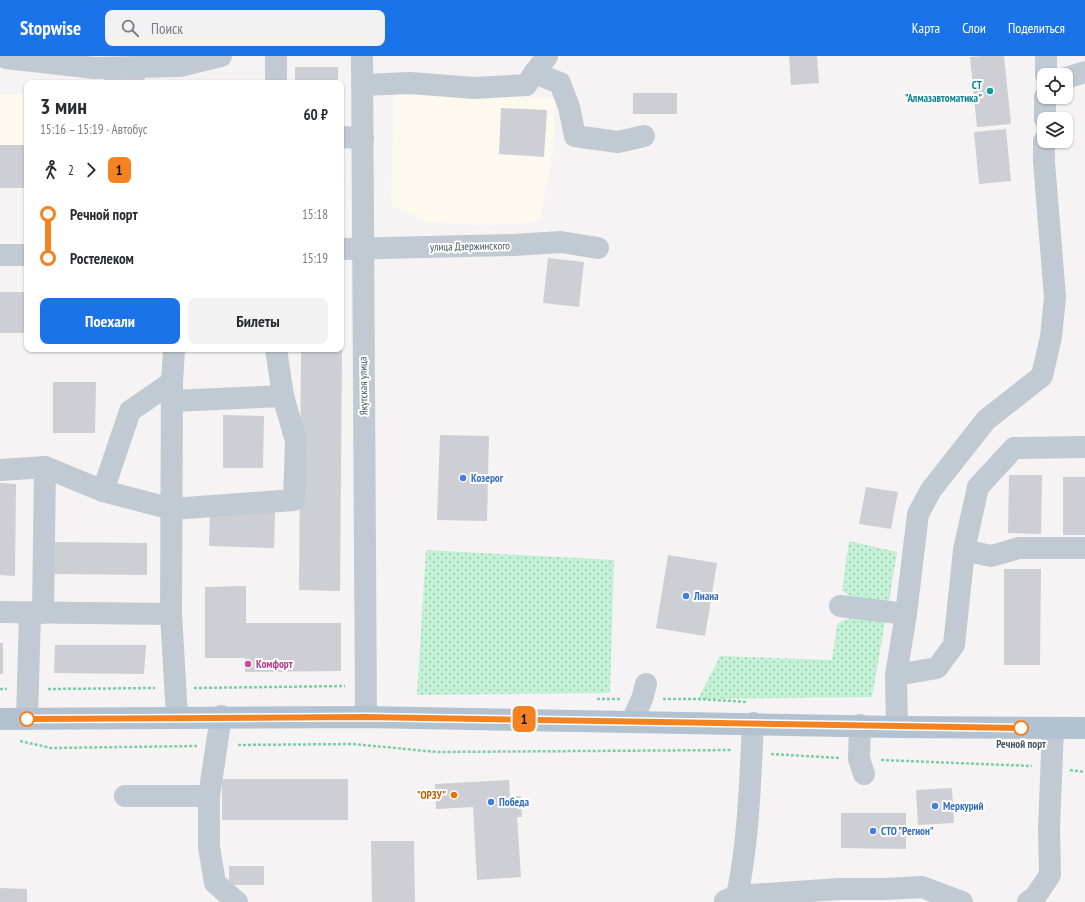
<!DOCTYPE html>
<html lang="ru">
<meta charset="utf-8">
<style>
:root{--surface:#fff;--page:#f2f2f3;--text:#2b2b33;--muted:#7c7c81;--accent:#1a73e8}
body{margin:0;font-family:"PT Sans Narrow",sans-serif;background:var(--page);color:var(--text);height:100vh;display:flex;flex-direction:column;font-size:15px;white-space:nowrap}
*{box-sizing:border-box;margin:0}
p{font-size:13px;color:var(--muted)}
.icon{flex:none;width:22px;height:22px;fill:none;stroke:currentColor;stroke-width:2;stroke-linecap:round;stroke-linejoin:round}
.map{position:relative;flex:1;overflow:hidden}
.side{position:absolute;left:24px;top:24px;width:320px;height:272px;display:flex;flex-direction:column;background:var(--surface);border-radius:8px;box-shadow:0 1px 3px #0004}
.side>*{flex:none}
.badge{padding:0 8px;border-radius:6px;font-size:14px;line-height:26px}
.fabs{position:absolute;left:1037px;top:12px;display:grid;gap:8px}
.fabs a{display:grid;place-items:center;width:36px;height:36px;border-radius:8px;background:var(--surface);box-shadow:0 1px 3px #0004;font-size:20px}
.map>.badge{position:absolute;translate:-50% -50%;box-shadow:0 0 0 2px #fff}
.legs{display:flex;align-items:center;gap:6px;height:44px;padding:0 16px;font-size:13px}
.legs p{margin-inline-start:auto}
.overview{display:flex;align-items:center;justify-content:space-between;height:68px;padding:0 16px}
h1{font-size:22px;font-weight:700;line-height:30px}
.action{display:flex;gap:8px;margin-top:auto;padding:8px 16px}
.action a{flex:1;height:46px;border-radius:8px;background:var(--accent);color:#fff;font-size:16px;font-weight:700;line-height:46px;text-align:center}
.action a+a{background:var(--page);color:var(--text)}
ul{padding:0 16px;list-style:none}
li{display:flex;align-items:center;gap:14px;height:44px;font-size:15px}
li i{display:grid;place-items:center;width:6px;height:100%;margin:0 5px;background:currentColor}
li i::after{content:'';width:10px;height:10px;margin:-5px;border:3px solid;border-radius:50%;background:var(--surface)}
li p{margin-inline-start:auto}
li:first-child i{background:linear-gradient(#0000 50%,currentColor 0)}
li:last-child i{background:linear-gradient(currentColor 50%,#0000 0)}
header{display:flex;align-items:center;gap:24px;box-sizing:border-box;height:56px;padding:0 20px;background:var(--accent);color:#fff}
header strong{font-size:19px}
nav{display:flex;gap:22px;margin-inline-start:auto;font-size:14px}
.search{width:280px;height:36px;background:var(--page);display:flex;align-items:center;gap:10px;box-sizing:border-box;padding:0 14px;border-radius:8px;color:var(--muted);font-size:15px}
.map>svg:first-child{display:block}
.commercial{fill:#fdf9ef}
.green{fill:url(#green-dots)}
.building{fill:#cdcfd5}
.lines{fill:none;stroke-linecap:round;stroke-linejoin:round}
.path{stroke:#7ad0a6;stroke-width:2.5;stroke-dasharray:3 2;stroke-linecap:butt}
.minor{stroke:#c1cad2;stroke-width:22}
.major{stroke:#b3c2d1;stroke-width:22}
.line-1-casing{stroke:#fff;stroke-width:9}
.line-1{stroke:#f58220;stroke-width:6}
.culture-dot{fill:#0f9aa8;stroke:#fff;stroke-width:1.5}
.shop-dot{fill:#3f7fe0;stroke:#fff;stroke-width:1.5}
.hotel-dot{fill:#d1479c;stroke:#fff;stroke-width:1.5}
.stop-1-dot{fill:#fff;stroke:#f58220;stroke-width:2}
.food-dot{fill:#e8710a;stroke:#fff;stroke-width:1.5}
.labels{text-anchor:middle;stroke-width:4;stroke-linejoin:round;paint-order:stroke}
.culture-label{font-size:11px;font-weight:bold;fill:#0d838f;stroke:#fff;text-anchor:end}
.street-label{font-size:11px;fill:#4a5661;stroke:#fff}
.shop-label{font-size:11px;font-weight:bold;fill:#366cbe;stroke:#fff;text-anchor:start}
.hotel-label{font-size:11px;font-weight:bold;fill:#b23c85;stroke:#fff;text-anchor:start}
.stop-label{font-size:11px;font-weight:bold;fill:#4a5661;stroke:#fff}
.food-label{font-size:11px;font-weight:bold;fill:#c56008;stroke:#fff;text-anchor:end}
</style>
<header>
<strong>Stopwise</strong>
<div class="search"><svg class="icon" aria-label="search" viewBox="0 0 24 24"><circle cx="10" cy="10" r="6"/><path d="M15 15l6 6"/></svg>Поиск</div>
<nav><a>Карта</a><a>Слои</a><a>Поделиться</a></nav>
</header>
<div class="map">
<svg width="1085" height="846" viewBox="0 0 1085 846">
<defs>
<pattern id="green-dots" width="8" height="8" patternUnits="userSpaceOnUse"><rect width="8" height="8" fill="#c3f1d5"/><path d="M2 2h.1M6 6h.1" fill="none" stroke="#a0c6b0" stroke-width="1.8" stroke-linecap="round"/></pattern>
</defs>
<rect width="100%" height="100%" fill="#f5f3f3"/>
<!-- commercial -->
<g class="commercial">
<rect x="0" y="38" width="27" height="51"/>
<polygon points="394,38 555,42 554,93 539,166 483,169 426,166 391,149"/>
</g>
<!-- green -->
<g class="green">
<polygon points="849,485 897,496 888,551 860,548 842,534"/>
<polygon points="426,494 614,504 610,637 417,639"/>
<polygon points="858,558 885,566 872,641 698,643 720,600 832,604 837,568"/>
</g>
<!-- building -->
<g class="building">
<polygon points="789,0 817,0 819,27 791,29"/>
<polygon points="983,0 1004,0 1011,68 977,71 970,1"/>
<rect x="295" y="11" width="43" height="16"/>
<polygon points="104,20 145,21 144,27 104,27"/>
<rect x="633" y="37" width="44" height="21"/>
<polygon points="501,52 547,54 544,101 499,98"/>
<polygon points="1006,73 1011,125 979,128 974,76"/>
<rect x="0" y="89" width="27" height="43"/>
<polygon points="548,202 584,206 579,251 543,247"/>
<rect x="0" y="236" width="27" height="41"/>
<polygon points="301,293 342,293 340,535 299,534"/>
<polygon points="53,326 96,326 95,377 53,377"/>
<polygon points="223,359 264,360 263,412 223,412"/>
<polygon points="440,379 489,380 487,465 437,464"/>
<polygon points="1009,419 1042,419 1041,478 1008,477"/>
<rect x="1063" y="421" width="22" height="58"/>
<polygon points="0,427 16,428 15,520 0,519"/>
<polygon points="866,431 898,436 891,473 859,468"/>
<polygon points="210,454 275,456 274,492 209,490"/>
<polygon points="54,486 147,487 147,519 54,518"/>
<polygon points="668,499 717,507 705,580 656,572"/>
<polygon points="1004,513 1041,513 1040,609 1004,609"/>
<polygon points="246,530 246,567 341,567 341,615 245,616 245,602 205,602 205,531"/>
<rect x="0" y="587" width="3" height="31"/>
<polygon points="55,589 146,589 144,618 54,617"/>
<rect x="222" y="723" width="126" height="41"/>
<polygon points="509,724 510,740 521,740 522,761 517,761 521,821 477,824 473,751 436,753 435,728"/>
<polygon points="952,732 954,767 918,769 916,734"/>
<polygon points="841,757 906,757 906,793 841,792"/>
<polygon points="371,785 414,785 415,846 372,846"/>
<rect x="229" y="810" width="35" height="19"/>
<polygon points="0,832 27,833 27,846 0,846"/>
</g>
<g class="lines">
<!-- path -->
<g class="path">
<polyline points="194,632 345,630"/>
<polyline points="0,633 7,633"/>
<polyline points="48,633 155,632"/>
<polyline points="597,643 620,643"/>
<polyline points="663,643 697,643 748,646"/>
<polyline points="20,685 51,692 197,690"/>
<polyline points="238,689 353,688 437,696 732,694"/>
<polyline points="771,698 840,702"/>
<polyline points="881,704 1032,710"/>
<polyline points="1070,714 1085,716"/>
</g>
<!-- minor -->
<g class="minor">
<polyline points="362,0 366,661"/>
<polyline points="6,2 95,12 180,10 221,0"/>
<polyline points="534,17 560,27 569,51 575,80 618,86 644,80"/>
<polyline points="1046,19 1046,0"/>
<polyline points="1066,22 1085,16"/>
<polyline points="276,27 276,0"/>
<polyline points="362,29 410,27 474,32 526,29 547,0"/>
<polyline points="1045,63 1045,41"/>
<polyline points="341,81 363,82"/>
<polyline points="341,193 514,189 561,186 598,192"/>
<polyline points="0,199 27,199"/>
<polyline points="174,293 172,326 171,558 177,661"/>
<polyline points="172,345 283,340"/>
<polyline points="0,414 45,411 103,435 172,453 294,444 296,385 283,340 276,293"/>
<polyline points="103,435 130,355 172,326"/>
<polyline points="964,494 991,500 1019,492 1085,492"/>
<polyline points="840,550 906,558"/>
<polyline points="0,556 171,558"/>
<polyline points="43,557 45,411"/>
<polyline points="896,619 937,612 954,589 964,494 978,431 1014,392 1085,391"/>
<polyline points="27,663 30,557"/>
<polyline points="632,665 642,643 646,628"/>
<polyline points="860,669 859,703 864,718"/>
<polyline points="897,671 896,619 906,558 918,458 931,434 986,364 1042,320 1051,281 1055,241 1044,106 1044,85"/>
<polyline points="125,740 209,740 221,660"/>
<polyline points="209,740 209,791 215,827 237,846"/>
<polyline points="737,840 839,833 884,833 922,831 962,846"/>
<path d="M725,845L737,840C749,783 750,725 753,667"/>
<polyline points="1028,846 1035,841 1050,819 1049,773 1053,672"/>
</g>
<!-- major -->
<polyline class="major" points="0,663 366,661 897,671 1085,672"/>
</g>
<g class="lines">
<!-- line-1 casing -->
<g class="line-1-casing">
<polyline id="line-1" points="27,663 366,661 1021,672"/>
</g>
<!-- line-1 -->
<use href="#line-1" class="line-1"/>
</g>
<!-- markers -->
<circle class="culture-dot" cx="990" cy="35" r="4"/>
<g class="shop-dot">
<circle cx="463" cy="422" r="4"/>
<circle cx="686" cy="540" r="4"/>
<circle cx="491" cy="746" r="4"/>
<circle cx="935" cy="750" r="4"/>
<circle cx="873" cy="775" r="4"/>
</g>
<circle class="hotel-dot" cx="248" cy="608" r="4"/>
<g class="stop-1-dot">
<circle cx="27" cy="663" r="7"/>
<circle cx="1021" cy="672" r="7"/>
</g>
<circle class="food-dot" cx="454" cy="739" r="4"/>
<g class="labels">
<!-- culture labels -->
<g class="culture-label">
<text x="982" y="33">СТ<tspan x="982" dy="13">"Алмазавтоматика"</tspan></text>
</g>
<!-- street labels -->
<g class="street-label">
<text transform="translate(470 190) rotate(-1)" y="4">улица Дзержинского</text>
<text transform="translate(363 330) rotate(-91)" y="4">Якутская улица</text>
</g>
<!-- shop labels -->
<g class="shop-label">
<text x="471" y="426">Козерог</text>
<text x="694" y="544">Лиана</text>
<text x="499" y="750">Победа</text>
<text x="943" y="754">Меркурий</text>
<text x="881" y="779">СТО "Регион"</text>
</g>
<!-- hotel labels -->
<g class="hotel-label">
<text x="256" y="612">Комфорт</text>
</g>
<!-- stop labels -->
<g class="stop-label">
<text x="1021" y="692">Речной порт</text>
</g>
<!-- food labels -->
<g class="food-label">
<text x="446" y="743">"ОРЗУ"</text>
</g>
</g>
</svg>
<div class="fabs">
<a><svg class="icon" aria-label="locate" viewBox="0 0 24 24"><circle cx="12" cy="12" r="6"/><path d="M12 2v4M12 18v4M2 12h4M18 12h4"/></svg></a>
<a><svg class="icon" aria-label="layers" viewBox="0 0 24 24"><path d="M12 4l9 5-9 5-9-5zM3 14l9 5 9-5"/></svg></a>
</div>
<b class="badge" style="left:524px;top:663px;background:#f58220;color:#111">1</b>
<section class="side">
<div class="overview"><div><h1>3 мин</h1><p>15:16 – 15:19 · Автобус</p></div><b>60 ₽</b></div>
<div class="legs"><svg class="icon" aria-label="walk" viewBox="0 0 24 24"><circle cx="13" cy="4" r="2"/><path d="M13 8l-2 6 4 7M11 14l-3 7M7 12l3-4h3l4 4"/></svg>2<svg class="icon" aria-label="forward" viewBox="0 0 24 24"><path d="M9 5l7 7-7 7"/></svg><b class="badge" style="background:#f58220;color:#111">1</b></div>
<ul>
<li><i style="color:#f58220"></i><b>Речной порт</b><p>15:18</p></li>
<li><i style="color:#f58220"></i><b>Ростелеком</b><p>15:19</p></li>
</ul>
<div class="action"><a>Поехали</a><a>Билеты</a></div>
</section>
</div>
